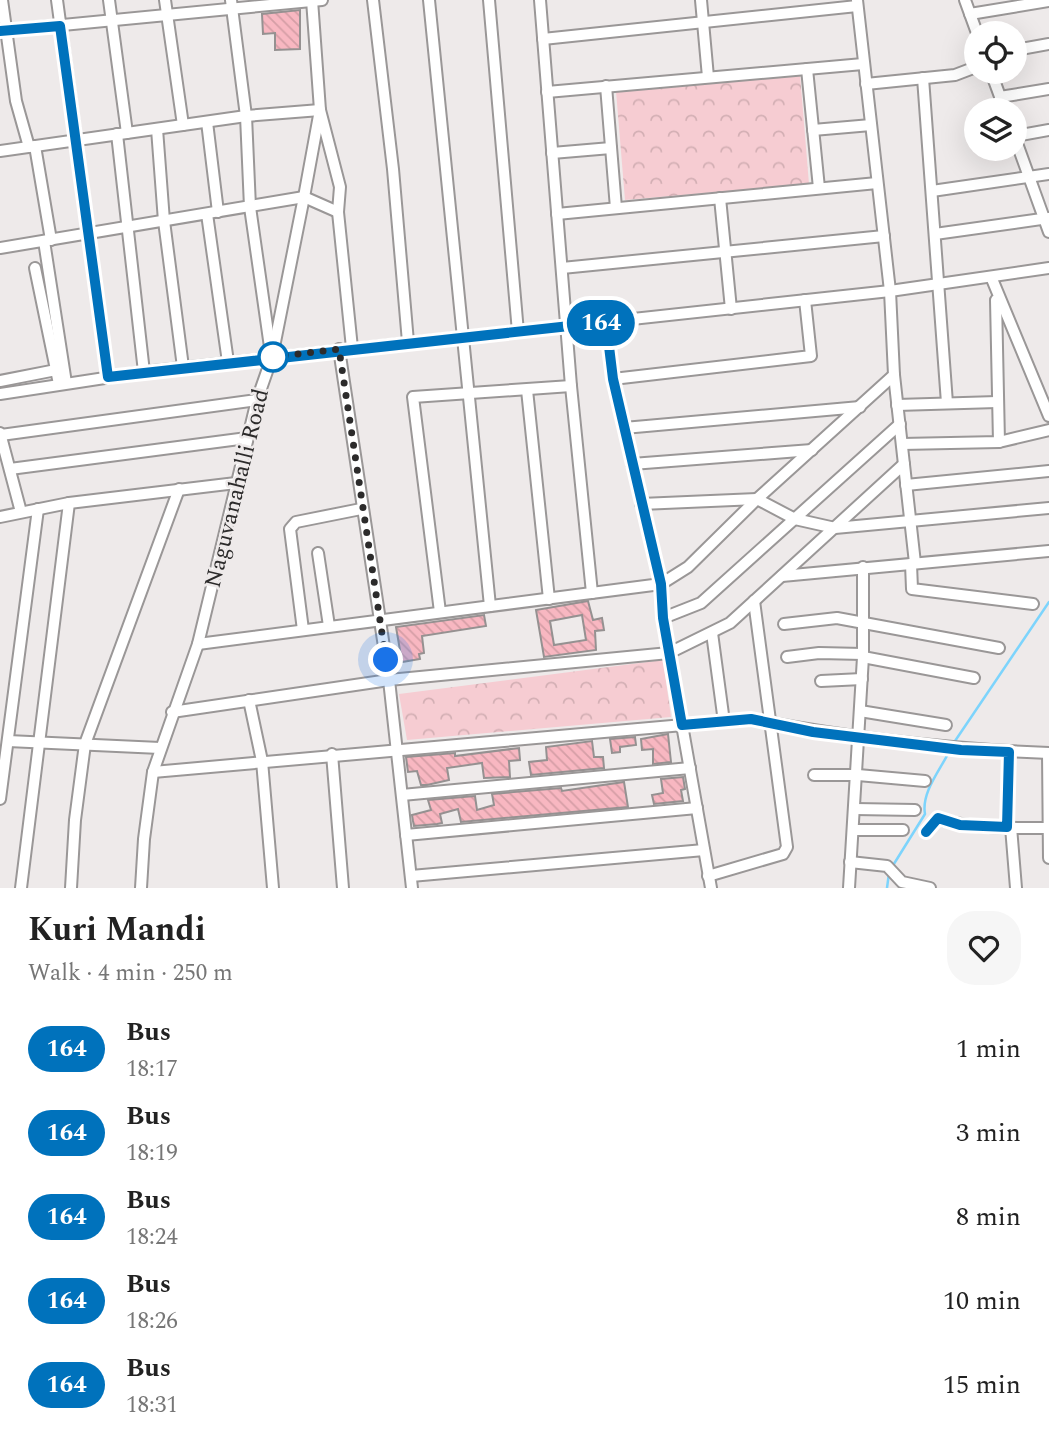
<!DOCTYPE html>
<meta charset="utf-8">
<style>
:root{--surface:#fff;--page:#f6f6f6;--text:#222;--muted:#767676}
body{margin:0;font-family:Spectral,serif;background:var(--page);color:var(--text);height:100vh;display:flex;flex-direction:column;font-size:26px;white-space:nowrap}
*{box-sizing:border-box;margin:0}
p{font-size:23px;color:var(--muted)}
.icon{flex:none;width:38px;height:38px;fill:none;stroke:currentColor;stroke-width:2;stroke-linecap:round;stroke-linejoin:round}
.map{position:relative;height:888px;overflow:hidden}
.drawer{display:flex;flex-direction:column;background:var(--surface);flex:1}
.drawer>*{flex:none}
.badge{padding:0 14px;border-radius:23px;font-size:24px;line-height:46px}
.fabs{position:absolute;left:964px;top:21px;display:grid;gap:14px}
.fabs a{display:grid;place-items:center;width:63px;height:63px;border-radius:50%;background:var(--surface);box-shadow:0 7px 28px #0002;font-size:35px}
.you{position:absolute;width:35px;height:35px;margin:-18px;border:5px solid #fff;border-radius:50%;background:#1a73e8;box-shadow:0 0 0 10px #1a73e833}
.map>.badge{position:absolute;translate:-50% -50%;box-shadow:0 0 0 4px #fff}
.round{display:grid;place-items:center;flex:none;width:74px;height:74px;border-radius:28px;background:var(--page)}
.overview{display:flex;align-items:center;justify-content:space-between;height:119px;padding:0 28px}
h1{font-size:33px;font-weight:700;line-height:52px}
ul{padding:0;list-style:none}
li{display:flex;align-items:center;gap:21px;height:84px;padding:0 28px}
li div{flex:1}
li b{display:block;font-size:26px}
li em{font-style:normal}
li .badge{min-width:77px;font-weight:700;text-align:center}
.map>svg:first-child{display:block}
.forest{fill:url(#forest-crowns)}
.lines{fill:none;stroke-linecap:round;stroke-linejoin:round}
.stream{stroke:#7dd4fc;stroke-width:2.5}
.building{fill:url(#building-back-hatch);stroke:#959191;stroke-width:2;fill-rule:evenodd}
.minor-casing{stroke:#9a9797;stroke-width:14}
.minor{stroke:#fff;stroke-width:10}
.line-casing{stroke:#fff;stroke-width:16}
.line{stroke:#0072bc;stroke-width:10}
.walk{stroke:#2c2b2b;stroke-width:7;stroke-dasharray:0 12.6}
.stop-dot{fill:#fff;stroke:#0072bc;stroke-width:3.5}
.labels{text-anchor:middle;stroke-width:5;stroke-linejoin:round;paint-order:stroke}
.street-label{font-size:23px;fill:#2c2b2b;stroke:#eeeaea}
</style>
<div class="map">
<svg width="1049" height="888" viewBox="0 0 1049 888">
<defs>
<pattern id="forest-crowns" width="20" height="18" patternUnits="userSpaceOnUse" patternTransform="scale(1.75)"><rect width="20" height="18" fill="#f6ccd2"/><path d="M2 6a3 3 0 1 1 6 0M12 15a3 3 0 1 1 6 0" fill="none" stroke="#d3afb4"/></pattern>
<pattern id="building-back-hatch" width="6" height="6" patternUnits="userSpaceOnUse" patternTransform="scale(1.75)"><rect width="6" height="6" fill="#f8b7c1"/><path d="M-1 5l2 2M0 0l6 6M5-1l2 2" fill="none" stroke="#d59ea6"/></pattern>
</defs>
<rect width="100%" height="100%" fill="#eeeaea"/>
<!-- forest -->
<g class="forest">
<polygon points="800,75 809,184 625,200 616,91"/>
<polygon points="663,660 671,717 407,740 399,694"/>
</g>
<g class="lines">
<!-- stream -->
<g class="stream">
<polyline points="953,744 1049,602"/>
<path d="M892,867L925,814C921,792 941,769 950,750"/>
<polyline points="887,888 889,873"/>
</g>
</g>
<!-- building -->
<g class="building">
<polygon points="300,10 300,49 275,50 275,33 263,34 262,14"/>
<path d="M588,601L593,620L602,618L604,630L595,631L596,650L544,657L536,610ZM582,615L586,640L554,645L550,621Z"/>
<polygon points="484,615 486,626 422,636 424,653 419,654 420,659 402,662 396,627"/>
<polygon points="668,734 671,762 653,764 653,749 642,750 641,739"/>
<polygon points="635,737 636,745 620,747 620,752 612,753 610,739"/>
<polygon points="592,741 594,757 603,757 604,768 531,775 529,762 547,760 546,747"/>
<polygon points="519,748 520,760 509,761 510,777 484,778 482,763 447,768 449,780 427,785 421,785 417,771 408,772 406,757 455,753 455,756"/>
<polygon points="683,777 685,789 681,790 683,801 654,804 652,795 663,793 661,779"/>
<polygon points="624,782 628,807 461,822 458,809 440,814 442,823 437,824 414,826 413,821 412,815 431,810 428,800 475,796 477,810 494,805 492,794 561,788 562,791"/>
</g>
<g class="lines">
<!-- minor casing -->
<g class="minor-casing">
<g id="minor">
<polyline points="2,0 16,101 29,147"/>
<polyline points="57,0 108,377"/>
<polyline points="109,0 127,133"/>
<polyline points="165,0 183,125"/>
<polyline points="231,0 246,116 250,207 270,347"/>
<polyline points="373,0 393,169 408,342"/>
<polyline points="429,0 490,606"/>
<polyline points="489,0 518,332"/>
<polyline points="540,0 571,386 592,593"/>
<polyline points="701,0 708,77"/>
<polyline points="857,0 890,291 894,375 915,563"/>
<polyline points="965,0 977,33"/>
<polyline points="970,14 1049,1"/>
<polyline points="0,31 322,0"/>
<polyline points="543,39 857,6"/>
<polyline points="1015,50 1049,44"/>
<polyline points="807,69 819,188"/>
<polyline points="991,72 1005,110"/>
<polyline points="923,78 947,403"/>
<polyline points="866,84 955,75 976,67"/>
<polyline points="606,86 616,208"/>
<polyline points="547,92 863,64"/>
<polyline points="1000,97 1049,89"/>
<polyline points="207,122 218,212"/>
<polyline points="157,129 164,221 183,367"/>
<polyline points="813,130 871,125"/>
<polyline points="117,134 144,372"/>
<polyline points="1015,136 1049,130"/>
<polyline points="1015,138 1049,232"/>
<polyline points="35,146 51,240"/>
<polyline points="0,151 246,116 320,110 340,187 338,212 352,348"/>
<polyline points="552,153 611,148"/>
<polyline points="932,191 1049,174"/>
<polyline points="720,198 731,309"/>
<polyline points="207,214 228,362"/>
<polyline points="557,214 877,183"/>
<polyline points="935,234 1049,218"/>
<polyline points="44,241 66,383"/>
<polyline points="0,248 304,197 338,212"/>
<polyline points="35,268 59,384"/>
<polyline points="562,268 884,236"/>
<polyline points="992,279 1049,416"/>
<polyline points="996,300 999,442"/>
<polyline points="606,322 613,379 661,584 663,618 711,888"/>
<polyline points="339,349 389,680 412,888"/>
<polyline points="613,379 811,356 805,300"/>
<polyline points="0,381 56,370"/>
<polyline points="527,390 549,599"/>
<polyline points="0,394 144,372 890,291 1049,268"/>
<polyline points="897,405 997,402"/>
<polyline points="624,428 860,407"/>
<polyline points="0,433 21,512"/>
<polyline points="1,435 257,400"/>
<polyline points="902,444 999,442 1049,430"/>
<polyline points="632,464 812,450"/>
<polyline points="10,469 247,438"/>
<polyline points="906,485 1049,471"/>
<polyline points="641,504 757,499 795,519 835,528 1049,508"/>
<polyline points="0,517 69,503 236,483"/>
<polyline points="318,553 329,626"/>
<polyline points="911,564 912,589 1033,604"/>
<polyline points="782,576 1049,551"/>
<polyline points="440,612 413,397 571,386"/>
<polyline points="663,618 701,603 900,424"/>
<polyline points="784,624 837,618 999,648"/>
<polyline points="303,630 290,529 296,522 361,509"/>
<polyline points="712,633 724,722"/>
<polyline points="198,644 661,584 688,567 757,499 894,375"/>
<polyline points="787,657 819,653 863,654"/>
<polyline points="863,657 974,678"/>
<polyline points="821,681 862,679"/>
<polyline points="249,700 262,761 273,888"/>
<polyline points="860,711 946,725"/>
<polyline points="172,712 389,680 669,653 730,623 904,464"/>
<polyline points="8,741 160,748"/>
<polyline points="1048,753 1049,858"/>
<polyline points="332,754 343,888"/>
<path d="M153,772L751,719C850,738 948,749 1049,753"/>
<polyline points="814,775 858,775 925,781"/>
<polyline points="402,795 690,768"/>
<polyline points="0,799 38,509"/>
<polyline points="855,809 915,810"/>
<polyline points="1007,827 1009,752"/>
<polyline points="1011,827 1016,888"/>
<polyline points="853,830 903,830"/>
<path d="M926,832L938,819C974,829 1012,828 1049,828"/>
<polyline points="406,835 697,808"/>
<polyline points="850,862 887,866 902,882 930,888"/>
<polyline points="411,876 704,850"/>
<polyline points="708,876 783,854 787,847 754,601"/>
<polyline points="21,888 69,503"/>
<polyline points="71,888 75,820 85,744 179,489"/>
<polyline points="141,888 144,839 153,772 198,644 257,400 272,357 304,197 320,110 312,0"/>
<polyline points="849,888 863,657 863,567"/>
</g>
</g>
<!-- minor -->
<use href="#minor" class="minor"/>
</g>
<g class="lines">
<!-- line casing -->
<g class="line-casing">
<polyline id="line" points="0,31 60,26 108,377 606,322 613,379 661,584 663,618 682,725 751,719 813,732 961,750 1009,752 1007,827 960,825 938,818 926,832"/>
</g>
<!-- line -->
<use href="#line" class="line"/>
<!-- walk -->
<polyline class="walk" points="273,357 339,349 386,660"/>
</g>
<!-- markers -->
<circle class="stop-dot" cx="273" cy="357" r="14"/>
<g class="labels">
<!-- street labels -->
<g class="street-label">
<text transform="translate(236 488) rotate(-76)" y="8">Naguvanahalli Road</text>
</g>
</g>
</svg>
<div class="fabs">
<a><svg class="icon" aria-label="locate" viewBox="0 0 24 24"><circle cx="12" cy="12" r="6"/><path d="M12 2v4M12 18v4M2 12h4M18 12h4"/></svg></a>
<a><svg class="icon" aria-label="layers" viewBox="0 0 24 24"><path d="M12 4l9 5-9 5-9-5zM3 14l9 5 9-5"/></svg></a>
</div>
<div class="you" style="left:386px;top:660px"></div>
<b class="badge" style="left:601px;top:323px;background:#0072bc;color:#fff">164</b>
</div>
<section class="drawer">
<div class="overview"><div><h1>Kuri Mandi</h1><p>Walk · 4 min · 250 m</p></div><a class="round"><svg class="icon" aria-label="heart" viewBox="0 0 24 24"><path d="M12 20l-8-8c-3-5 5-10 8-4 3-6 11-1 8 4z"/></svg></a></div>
<ul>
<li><span class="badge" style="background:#0072bc;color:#fff">164</span><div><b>Bus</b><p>18:17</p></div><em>1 min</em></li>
<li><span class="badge" style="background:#0072bc;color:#fff">164</span><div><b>Bus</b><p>18:19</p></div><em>3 min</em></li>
<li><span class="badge" style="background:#0072bc;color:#fff">164</span><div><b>Bus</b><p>18:24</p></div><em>8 min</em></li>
<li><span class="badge" style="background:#0072bc;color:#fff">164</span><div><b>Bus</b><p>18:26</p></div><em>10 min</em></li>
<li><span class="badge" style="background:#0072bc;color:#fff">164</span><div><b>Bus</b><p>18:31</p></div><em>15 min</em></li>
</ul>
</section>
